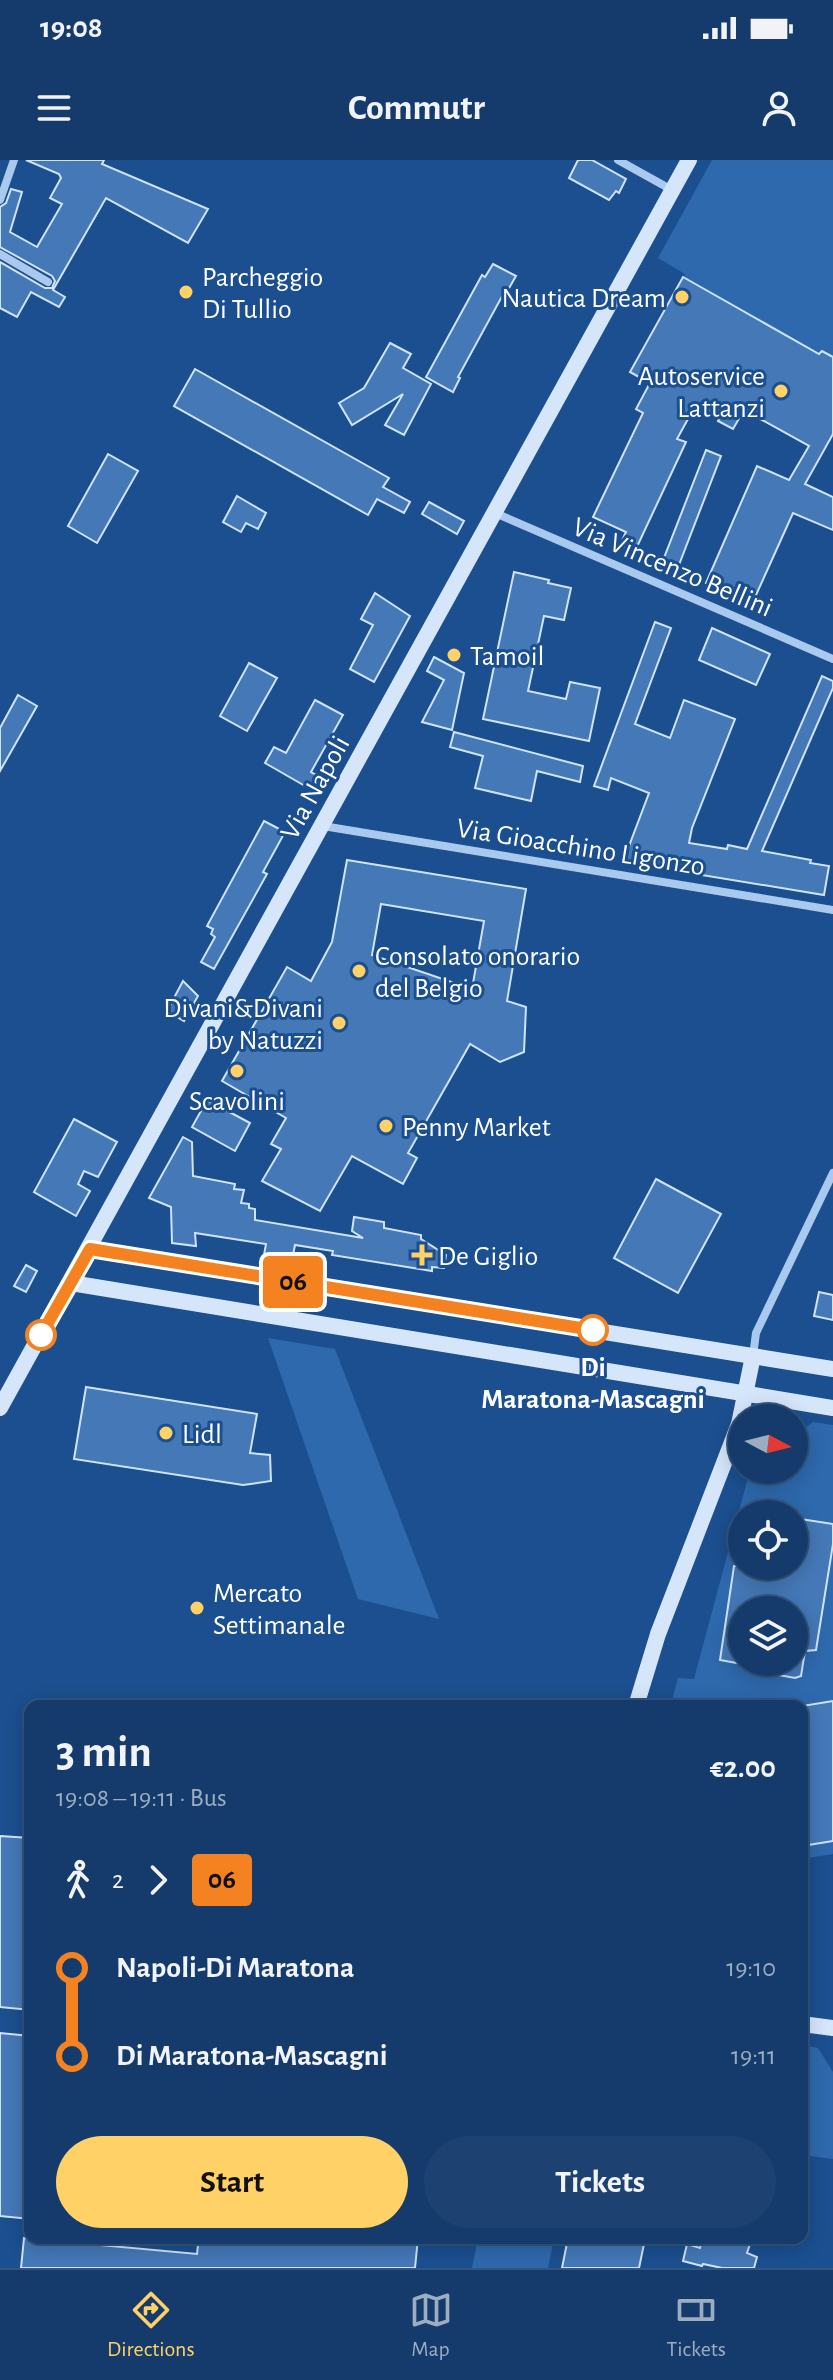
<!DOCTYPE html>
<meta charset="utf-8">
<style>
:root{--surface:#143b6b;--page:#1d4271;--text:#f1f3f6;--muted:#9dadc1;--line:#33557e;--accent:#ffd166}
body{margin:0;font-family:"Alegreya Sans",sans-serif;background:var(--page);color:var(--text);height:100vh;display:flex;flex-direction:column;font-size:30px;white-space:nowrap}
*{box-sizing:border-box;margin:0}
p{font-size:26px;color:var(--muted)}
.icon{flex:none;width:44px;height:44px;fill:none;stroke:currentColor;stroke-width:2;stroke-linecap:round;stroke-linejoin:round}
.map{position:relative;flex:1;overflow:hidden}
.panel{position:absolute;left:24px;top:1540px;width:784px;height:544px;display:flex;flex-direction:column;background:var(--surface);border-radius:16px;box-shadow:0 4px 20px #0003,0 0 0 2px var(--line)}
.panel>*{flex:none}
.badge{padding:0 16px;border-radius:6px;font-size:28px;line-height:52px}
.needle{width:52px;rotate:97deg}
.controls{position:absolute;left:728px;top:1244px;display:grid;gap:16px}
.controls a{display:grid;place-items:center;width:80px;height:80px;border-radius:50%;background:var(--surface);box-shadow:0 4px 20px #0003,0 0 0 2px var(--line);font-size:40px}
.map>.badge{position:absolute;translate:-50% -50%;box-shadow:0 0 0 4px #fff}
.legs{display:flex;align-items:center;gap:12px;height:88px;padding:0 32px;font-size:26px}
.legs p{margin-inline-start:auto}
.overview{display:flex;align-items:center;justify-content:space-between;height:136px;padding:0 32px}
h1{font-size:44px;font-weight:600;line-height:60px}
.cta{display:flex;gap:16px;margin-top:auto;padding:16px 32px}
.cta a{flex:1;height:92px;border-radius:48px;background:var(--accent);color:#111;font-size:32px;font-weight:600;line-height:92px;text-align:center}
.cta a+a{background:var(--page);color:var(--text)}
ul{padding:0 32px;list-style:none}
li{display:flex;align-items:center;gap:28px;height:88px;font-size:30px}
li i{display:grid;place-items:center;width:12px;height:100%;margin:0 10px;background:currentColor}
li i::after{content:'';width:20px;height:20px;margin:-10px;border:6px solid;border-radius:50%;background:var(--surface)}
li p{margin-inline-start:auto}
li:first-child i{background:linear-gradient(#0000 50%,currentColor 0)}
li:last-child i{background:linear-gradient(currentColor 50%,#0000 0)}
.status{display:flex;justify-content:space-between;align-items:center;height:56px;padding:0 40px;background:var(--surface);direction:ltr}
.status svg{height:22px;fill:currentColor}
header{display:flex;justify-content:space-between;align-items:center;height:104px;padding:0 32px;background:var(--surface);font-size:36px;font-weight:600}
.tab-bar{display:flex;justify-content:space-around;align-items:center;height:112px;border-top:2px solid var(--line);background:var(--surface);font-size:22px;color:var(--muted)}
.tab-bar a{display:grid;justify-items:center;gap:4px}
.tab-bar .current{color:var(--accent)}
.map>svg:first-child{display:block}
.green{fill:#2e69ad;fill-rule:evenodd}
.building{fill:#4478b7;stroke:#cfe3fa;stroke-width:2;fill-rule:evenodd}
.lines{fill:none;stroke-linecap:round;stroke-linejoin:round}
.street{stroke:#a9c9ee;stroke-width:8}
.secondary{stroke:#d6e6fa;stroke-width:16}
.line-1-casing{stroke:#fff;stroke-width:18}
.line-1{stroke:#f58220;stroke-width:12}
.poi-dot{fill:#ffd166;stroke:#1b4f8f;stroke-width:3}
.stop-1-dot{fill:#fff;stroke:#f58220;stroke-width:4}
.labels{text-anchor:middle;stroke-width:6;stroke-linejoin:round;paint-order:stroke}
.poi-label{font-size:28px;fill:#fff;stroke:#1b4f8f;text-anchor:start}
.street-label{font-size:28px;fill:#fff;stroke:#1b4f8f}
.stop-label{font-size:28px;font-weight:bold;fill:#fff;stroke:#1b4f8f}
</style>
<div class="status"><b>19:08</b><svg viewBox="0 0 49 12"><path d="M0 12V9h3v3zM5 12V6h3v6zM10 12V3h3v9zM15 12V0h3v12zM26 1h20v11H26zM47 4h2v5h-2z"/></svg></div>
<header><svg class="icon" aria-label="menu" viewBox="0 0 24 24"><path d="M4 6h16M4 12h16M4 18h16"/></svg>Commutr<svg class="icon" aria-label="person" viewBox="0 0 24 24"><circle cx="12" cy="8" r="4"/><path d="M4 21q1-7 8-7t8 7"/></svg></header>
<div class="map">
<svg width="833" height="2108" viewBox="0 0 833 2108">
<rect width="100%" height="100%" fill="#1b4f8f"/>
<!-- green -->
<g class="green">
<polygon points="712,0 833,0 833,197 822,191 819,194 684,117 685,114 658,98"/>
<polygon points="268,1178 335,1189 439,1459 358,1439"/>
<path d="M813,1262L833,1265V1694L802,1699V1546H665L666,1543L671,1544L678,1518L694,1519L750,1310H794V1276ZM742,1354H794V1406H742ZM742,1450H794V1502H742Z"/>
<polygon points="802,1885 818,1888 833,1912 833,1999 802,1995"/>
<polygon points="478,2078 554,2078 548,2108 472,2108"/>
</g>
<!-- building -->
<g class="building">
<polygon points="26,0 104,0 102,4 208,49 188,83 106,38 53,130 65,137 59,147 31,132 17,157 0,148 0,102 45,128 52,128 55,121 52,116 0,87 0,47 6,43 11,29 22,32 10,72 37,87 62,44 50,38 61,18 59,14"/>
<polygon points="578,0 592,0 626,19 619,33 616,31 609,40 569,18"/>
<polygon points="493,104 516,116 508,130 506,129 458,217 460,218 453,232 426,217 482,115 485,117"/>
<polygon points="683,117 819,194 822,191 833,197 833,274 805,324 833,337 833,370 793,353 752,444 706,423 757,306 789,320 809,286 744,250 733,269 718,261 719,259 694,248 677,279 686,282 635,391 620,385 626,372 593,357 643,253 636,249 650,223 630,212"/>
<polygon points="390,183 411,194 403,208 431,224 404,275 385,265 403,234 352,265 339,243 364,228"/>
<polygon points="195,209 389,318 383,327 410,342 404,353 377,339 368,355 174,246"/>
<polygon points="706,290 721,296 677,410 662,403"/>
<polygon points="108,294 138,311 97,383 68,366"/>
<polygon points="237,336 266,353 258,369 246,363 241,372 223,362"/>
<polygon points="429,342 464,361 457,374 422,354"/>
<polygon points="514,412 549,420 548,423 571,428 564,460 544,456 528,531 566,539 570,522 600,528 589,581 483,559"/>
<polygon points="375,433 410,456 374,522 350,509 373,465 361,459"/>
<polygon points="655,462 671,468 635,564 670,578 684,540 735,559 692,668 689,683 727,689 728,685 747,689 822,516 833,521 833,528 762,691 811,700 810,703 829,706 824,735 623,702 649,633 611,618 608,630 594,626"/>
<polygon points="712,468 770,494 756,525 699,500"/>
<polygon points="434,497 464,513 452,570 422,562 444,520 427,511"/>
<polygon points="249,503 277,518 247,571 220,556"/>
<polygon points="18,535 37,546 0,611 0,568"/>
<polygon points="315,540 343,555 311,612 320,617 312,630 265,603 274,587 286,593"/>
<polygon points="454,572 583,606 580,622 537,611 531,641 475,628 483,596 450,587"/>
<polygon points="264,661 285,672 263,712 267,714 214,809 201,802 215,777 211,774 213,769 207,766"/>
<path d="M347,700L526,729L507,841L526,847L524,892L500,902L470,884L408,993L417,998L403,1024L352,996L320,1051L262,1021L281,989L271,984L286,958L222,921L287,807L311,821L332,782ZM381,744L484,761L472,829L372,795Z"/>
<polygon points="183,821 198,836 184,861 167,851"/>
<polygon points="207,940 250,963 235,991 192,967"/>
<polygon points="74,959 117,982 98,1017 84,1011 78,1024 90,1031 76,1056 34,1032"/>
<polygon points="183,977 192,982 193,1016 235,1024 234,1029 244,1030 241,1043 249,1044 249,1048 255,1049 255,1060 363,1078 352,1071 354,1057 384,1062 384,1068 421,1075 421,1079 446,1095 444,1108 432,1107 432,1111 332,1095 333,1091 295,1085 292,1100 264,1095 266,1084 195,1073 196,1086 172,1083 171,1047 149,1038"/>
<polygon points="656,1019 721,1054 678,1133 614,1098"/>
<polygon points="26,1105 37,1111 26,1132 14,1126"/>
<polygon points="819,1132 833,1135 833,1160 814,1156"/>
<polygon points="86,1227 257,1254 250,1293 270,1295 271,1321 243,1325 74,1299"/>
<polygon points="794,1358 833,1364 833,1384 816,1490 805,1491 801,1516 795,1518 746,1509 746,1502 794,1502 794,1450 742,1450 742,1504 720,1500 734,1406 794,1406"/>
<polygon points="833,1541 833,1681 802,1686 802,1546"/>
<polygon points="0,1676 30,1678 30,1850 0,1847"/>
<polygon points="0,1873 30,1876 30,2059 0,2056"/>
<polygon points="24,2078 197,2094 198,2085 210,2085 209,2078 418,2078 415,2108 21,2108"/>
<polygon points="568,2078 621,2078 644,2084 639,2108 562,2108"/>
<polygon points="702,2078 752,2078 747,2093 757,2097 754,2108 722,2108 703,2104 702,2106 683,2101 687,2084 700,2088"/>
</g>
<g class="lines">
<!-- street -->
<g class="street">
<polyline points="618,0 672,30"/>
<polyline points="0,40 14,0"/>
<polyline points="0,94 48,122"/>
<polyline points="495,353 833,499"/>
<polyline points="323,666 833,750"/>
<polyline points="753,1196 756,1173 833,1013"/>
</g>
<!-- secondary -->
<g class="secondary">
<polyline points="90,1089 833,1209"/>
<polyline points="71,1123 833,1248"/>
<polyline points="0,1248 689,0"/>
<polyline points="636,1546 658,1474 739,1264 753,1196"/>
<polyline points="802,1864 833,1868"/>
</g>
</g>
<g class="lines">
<!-- line-1 casing -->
<g class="line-1-casing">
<polyline id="line-1" points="41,1175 90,1089 593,1170"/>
</g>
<!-- line-1 -->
<use href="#line-1" class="line-1"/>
</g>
<!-- markers -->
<g class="poi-dot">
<circle cx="186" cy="132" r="8"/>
<circle cx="682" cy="137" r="8"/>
<circle cx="781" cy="231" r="8"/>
<circle cx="454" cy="495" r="8"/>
<circle cx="359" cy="811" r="8"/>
<circle cx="339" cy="863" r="8"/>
<circle cx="237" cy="911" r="8"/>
<circle cx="386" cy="966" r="8"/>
<path d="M418 1083h8v8h8v8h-8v8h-8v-8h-8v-8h8z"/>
<circle cx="166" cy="1273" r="8"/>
<circle cx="197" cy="1448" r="8"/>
</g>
<g class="stop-1-dot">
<circle cx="593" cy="1170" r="14"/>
<circle cx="41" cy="1175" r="14"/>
</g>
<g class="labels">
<!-- poi labels -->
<g class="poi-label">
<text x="202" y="126">Parcheggio<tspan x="202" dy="32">Di Tullio</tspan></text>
<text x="666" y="147" text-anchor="end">Nautica Dream</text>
<text x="765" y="225" text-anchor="end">Autoservice<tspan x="765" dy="32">Lattanzi</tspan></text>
<text x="470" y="505">Tamoil</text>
<text x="375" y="805">Consolato onorario<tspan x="375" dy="32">del Belgio</tspan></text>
<text x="323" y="857" text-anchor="end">Divani&amp;Divani<tspan x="323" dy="32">by Natuzzi</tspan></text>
<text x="237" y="950" text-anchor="middle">Scavolini</text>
<text x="402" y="976">Penny Market</text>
<text x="438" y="1105">De Giglio</text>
<text x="182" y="1283">Lidl</text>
<text x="213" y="1442">Mercato<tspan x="213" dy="32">Settimanale</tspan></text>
</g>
<!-- street labels -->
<g class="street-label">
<text transform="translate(673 406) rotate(23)" y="10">Via Vincenzo Bellini</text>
<text transform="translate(314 627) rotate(-61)" y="10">Via Napoli</text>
<text transform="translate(581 686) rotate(9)" y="10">Via Gioacchino Ligonzo</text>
</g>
<!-- stop labels -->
<g class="stop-label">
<text x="593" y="1216">Di<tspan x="593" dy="32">Maratona-Mascagni</tspan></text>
</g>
</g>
</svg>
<div class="controls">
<a><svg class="needle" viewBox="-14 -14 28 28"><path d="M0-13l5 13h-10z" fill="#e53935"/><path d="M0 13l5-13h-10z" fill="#9dadc1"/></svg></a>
<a><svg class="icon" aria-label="locate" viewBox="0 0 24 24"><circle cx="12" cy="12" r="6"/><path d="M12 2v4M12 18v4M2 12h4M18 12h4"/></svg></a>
<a><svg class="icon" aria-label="layers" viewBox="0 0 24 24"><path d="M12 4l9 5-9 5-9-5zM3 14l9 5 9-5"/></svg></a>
</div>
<b class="badge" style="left:293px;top:1122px;background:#f58220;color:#111">06</b>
<section class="panel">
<div class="overview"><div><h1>3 min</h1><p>19:08 – 19:11 · Bus</p></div><b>€2.00</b></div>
<div class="legs"><svg class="icon" aria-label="walk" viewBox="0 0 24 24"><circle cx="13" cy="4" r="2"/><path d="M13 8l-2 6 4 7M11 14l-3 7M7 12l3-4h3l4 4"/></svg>2<svg class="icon" aria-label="forward" viewBox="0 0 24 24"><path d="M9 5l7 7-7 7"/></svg><b class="badge" style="background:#f58220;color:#111">06</b></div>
<ul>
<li><i style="color:#f58220"></i><b>Napoli-Di Maratona</b><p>19:10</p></li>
<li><i style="color:#f58220"></i><b>Di Maratona-Mascagni</b><p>19:11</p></li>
</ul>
<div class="cta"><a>Start</a><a>Tickets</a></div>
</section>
</div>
<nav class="tab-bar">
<a class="current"><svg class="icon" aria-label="directions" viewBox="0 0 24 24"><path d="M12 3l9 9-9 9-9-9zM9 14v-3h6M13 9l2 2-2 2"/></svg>Directions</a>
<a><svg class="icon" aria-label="map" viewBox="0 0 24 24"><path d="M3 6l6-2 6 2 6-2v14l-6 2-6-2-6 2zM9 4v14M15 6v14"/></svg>Map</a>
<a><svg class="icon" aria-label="tickets" viewBox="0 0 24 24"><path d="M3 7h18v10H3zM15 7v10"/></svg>Tickets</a>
</nav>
